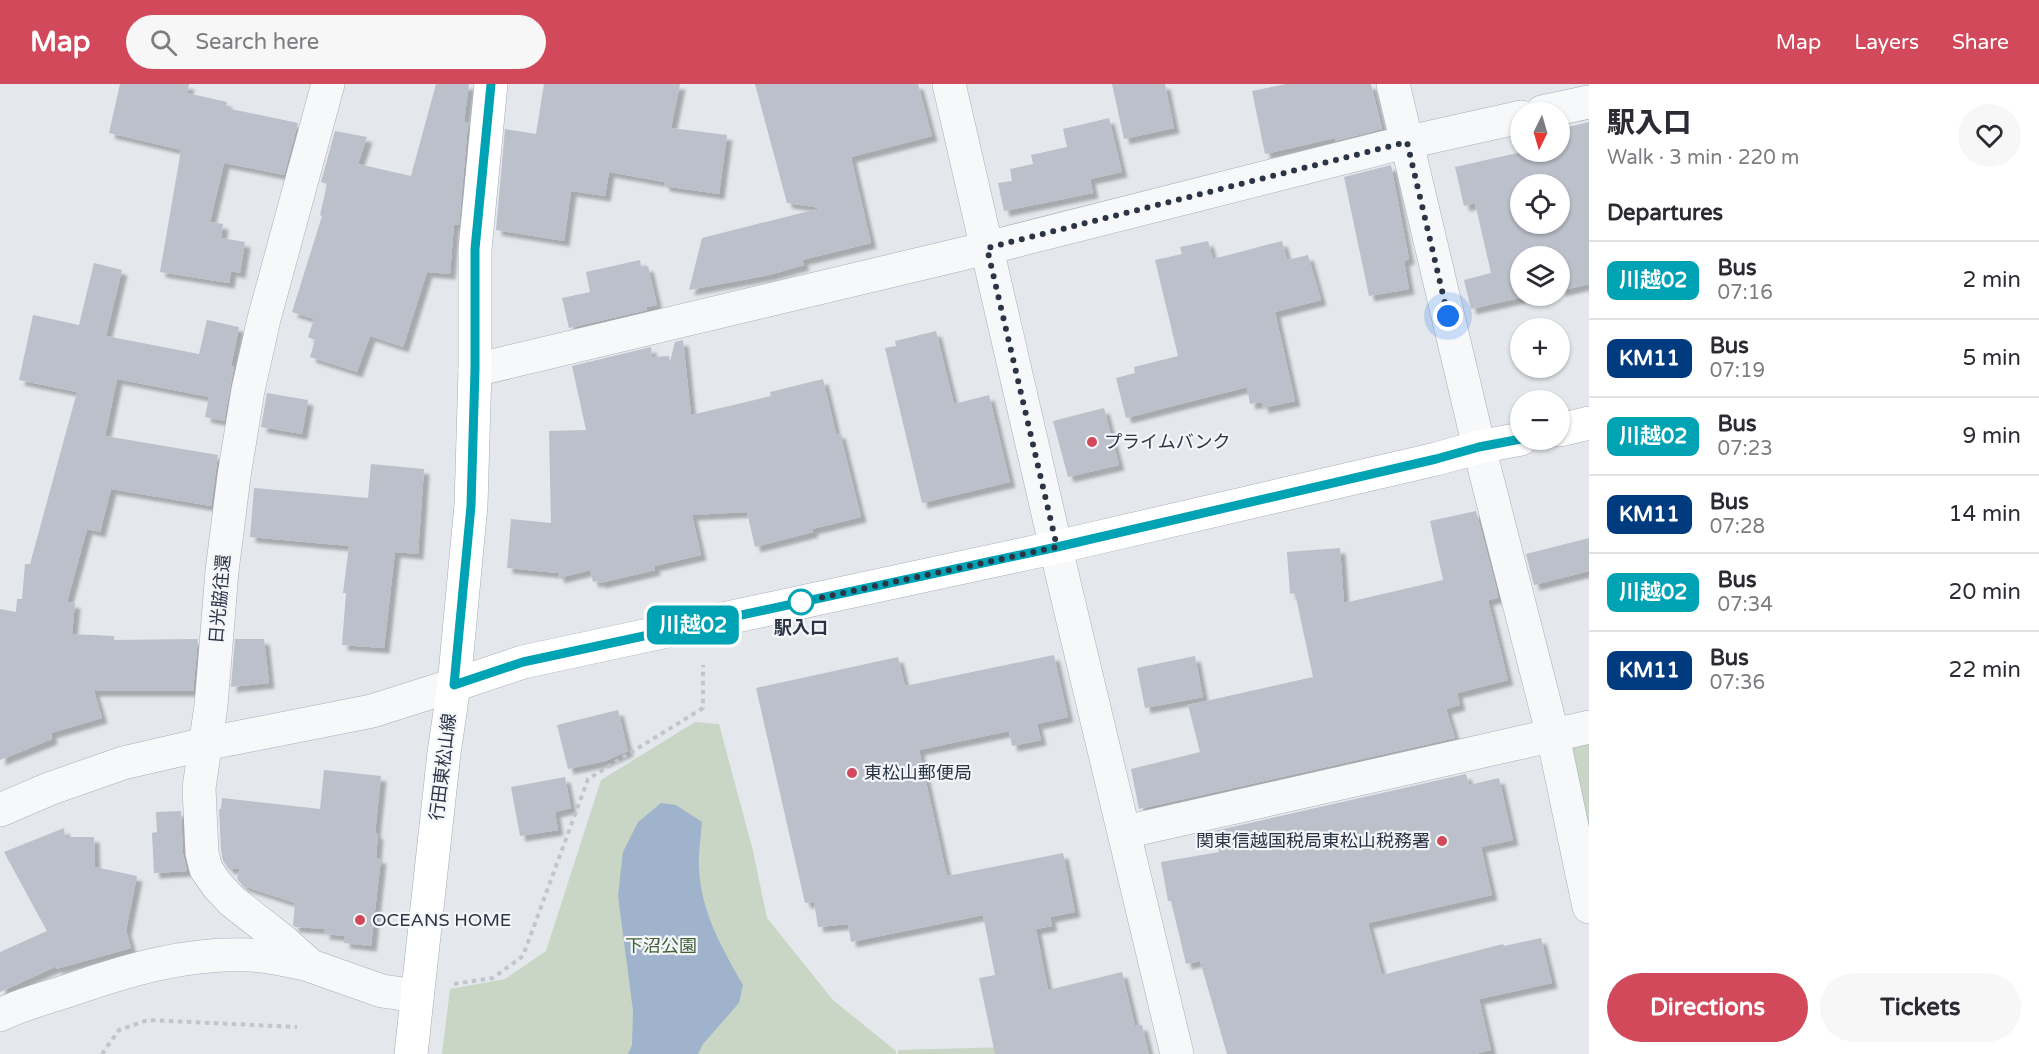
<!DOCTYPE html>
<meta charset="utf-8">
<style>
:root{--surface:#fff;--page:#f7f7f7;--text:#2b2b33;--muted:#7c7c81;--line:#e1e1e2;--accent:#d1495b}
body{margin:0;font-family:"Varela Round","Noto Sans JP",sans-serif;background:var(--page);color:var(--text);height:100vh;display:flex;flex-direction:column;font-size:22px;white-space:nowrap}
*{box-sizing:border-box;margin:0}
p{font-size:20px;color:var(--muted)}
.icon{flex:none;width:33px;height:33px;fill:none;stroke:currentColor;stroke-width:2;stroke-linecap:round;stroke-linejoin:round}
.map{position:relative;flex:1;overflow:hidden}
.sheet{display:flex;flex-direction:column;background:var(--surface);width:450px}
.sheet>*{flex:none}
.badge{padding:0 12px;border-radius:9px;font-size:21px;line-height:39px}
.needle{width:39px;rotate:185deg}
.tools{position:absolute;left:1510px;top:18px;display:grid;gap:12px}
.tools a{display:grid;place-items:center;width:60px;height:60px;border-radius:50%;background:var(--surface);box-shadow:0 2px 4px #0004;font-size:30px}
.you{position:absolute;width:30px;height:30px;margin:-15px;border:4px solid #fff;border-radius:50%;background:#1a73e8;box-shadow:0 0 0 9px #1a73e833}
.map>.badge{position:absolute;translate:-50% -50%;box-shadow:0 0 0 3px #fff}
h2{padding:0 18px;font-size:22px;line-height:54px}
.round{display:grid;place-items:center;flex:none;width:63px;height:63px;border-radius:32px;background:var(--page)}
.head{display:flex;align-items:center;justify-content:space-between;height:102px;padding:0 18px}
h1{font-size:28px;font-weight:800;line-height:45px}
.cta{display:flex;gap:12px;margin-top:auto;padding:12px 18px}
.cta a{flex:1;height:69px;border-radius:36px;background:var(--accent);color:#fff;font-size:24px;font-weight:800;line-height:69px;text-align:center}
.cta a+a{background:var(--page);color:var(--text)}
ul{padding:0;list-style:none}
li{display:flex;align-items:center;gap:18px;height:78px;padding:0 18px;border-top:2px solid var(--line)}
li div{flex:1}
li b{display:block;font-size:22px}
li em{font-style:normal}
li .badge{min-width:66px;font-weight:700;text-align:center}
header{display:flex;align-items:center;gap:36px;box-sizing:border-box;height:84px;padding:0 30px;background:var(--accent);color:#fff}
header strong{font-size:28px}
nav{display:flex;gap:33px;margin-inline-start:auto;font-size:21px}
.search{width:420px;height:54px;background:var(--page);display:flex;align-items:center;gap:15px;box-sizing:border-box;padding:0 21px;border-radius:33px;color:var(--muted);font-size:22px}
main{display:flex;flex:1;min-height:0}
.map>svg:first-child{display:block}
.green{fill:#c9d6c5}
.water{fill:#9fb4cc}
.building{fill:#bbc0ca;fill-rule:evenodd;filter:url(#shadow)}
.lines{fill:none;stroke-linecap:round;stroke-linejoin:round}
.minor-casing{stroke:#a9aeb7;stroke-width:34}
.tertiary-casing{stroke:#a9aeb7;stroke-width:34}
.secondary-casing{stroke:#a9aeb7;stroke-width:34}
.primary-casing{stroke:#a3abb8;stroke-width:34}
.path{stroke:#c2c5cb;stroke-width:4;stroke-dasharray:4.5 4.5;stroke-linecap:butt}
.minor{stroke:#f7f8fa;stroke-width:33}
.tertiary{stroke:#f7f8fa;stroke-width:33}
.secondary{stroke:#fff;stroke-width:33}
.primary{stroke:#fff;stroke-width:33}
.line-casing{stroke:#fff;stroke-width:14}
.line{stroke:#00a3b4;stroke-width:9}
.walk{stroke:#2b3445;stroke-width:6;stroke-dasharray:0 10.8}
.poi-dot{fill:#d1495b;stroke:#f4f6f9;stroke-width:2}
.stop-dot{fill:#fff;stroke:#00a3b4;stroke-width:3}
.labels{text-anchor:middle;stroke-width:4.5;stroke-linejoin:round;paint-order:stroke}
.poi-label{font-size:18px;fill:#2b3445;stroke:#f4f6f9;text-anchor:start}
.street-label{font-size:18px;fill:#2b3445;stroke:#f4f6f9}
.stop-label{font-size:18px;font-weight:bold;fill:#2b3445;stroke:#f4f6f9}
.park-label{font-size:18px;fill:#3f6138;stroke:#f4f6f9}
</style>
<header>
<strong>Map</strong>
<div class="search"><svg class="icon" aria-label="search" viewBox="0 0 24 24"><circle cx="10" cy="10" r="6"/><path d="M15 15l6 6"/></svg>Search here</div>
<nav><a>Map</a><a>Layers</a><a>Share</a></nav>
</header>
<main>
<div class="map">
<svg width="1589" height="970" viewBox="0 0 1589 970">
<defs>
<filter id="shadow"><feDropShadow dx="5.5" dy="5.5" stdDeviation="1.5" flood-color="#0004"/></filter>
</defs>
<rect width="100%" height="100%" fill="#e4e7ec"/>
<!-- green -->
<g class="green">
<polygon points="695,638 719,640 753,767 767,834 833,916 896,967 896,970 442,970 450,905 505,895 546,867 601,696"/>
<polygon points="1589,652 1589,744 1570,666 1580,654"/>
<polygon points="1051,962 1051,970 898,970 898,966"/>
</g>
<!-- water -->
<path class="water" d="M661,719L676,721L702,738C701,753 698,769 699,784C701,828 722,864 743,901L739,919L703,960L698,970H628L632,961L633,927L618,812L623,768L638,738Z"/>
<!-- building -->
<g class="building">
<polygon points="120,0 189,0 187,9 227,18 226,24 298,39 284,91 224,79 210,138 223,140 221,154 245,158 240,189 231,187 229,199 160,188 181,66 109,49"/>
<polygon points="436,0 469,0 464,38 468,39 459,141 454,140 450,190 427,188 403,263 370,252 357,288 310,273 315,256 308,253 314,235 292,228 322,132 320,131 327,100 321,98 335,47 367,53 358,80 411,92"/>
<polygon points="544,0 680,0 671,44 727,51 719,110 664,102 664,98 609,88 605,112 571,107 564,157 496,146 505,45 536,50"/>
<polygon points="755,0 918,0 932,52 851,73 871,159 802,176 804,181 769,191 689,206 702,154 821,124 787,119"/>
<polygon points="1112,0 1165,0 1174,44 1124,55"/>
<polygon points="1286,0 1371,0 1382,45 1335,57 1335,54 1265,70 1252,7"/>
<polygon points="1109,34 1122,88 1090,95 1093,109 1004,127 998,99 1012,97 1010,85 1033,80 1031,71 1067,63 1063,45"/>
<path d="M1589,38V200L1560,207V172H1521V212H1528L1471,225L1464,196L1491,189L1475,119L1464,122L1455,83L1522,68H1560V45ZM1521,100H1560V140H1521Z"/>
<polygon points="1391,81 1409,175 1404,177 1409,205 1369,212 1344,93"/>
<polygon points="1208,157 1213,175 1282,157 1287,176 1308,171 1321,216 1275,228 1295,317 1263,324 1262,318 1250,320 1247,303 1126,334 1116,294 1135,289 1134,283 1178,272 1155,176 1182,170 1180,163"/>
<polygon points="640,176 641,183 648,182 657,221 647,223 647,226 569,244 562,214 590,208 586,188"/>
<polygon points="94,179 122,186 106,252 199,270 207,236 239,243 231,282 234,283 224,337 205,333 209,313 117,295 105,352 218,371 211,422 111,405 100,448 87,445 67,518 75,519 72,550 114,552 114,556 198,555 193,607 94,607 102,634 51,649 52,655 0,676 0,525 16,528 17,515 22,515 25,480 30,480 77,308 19,296 33,231 79,241"/>
<polygon points="936,247 954,320 989,311 1010,398 922,419 885,264 896,262 895,257"/>
<polygon points="683,256 691,331 771,312 770,308 823,295 836,349 840,349 861,433 812,445 813,448 755,463 747,428 692,431 701,471 654,482 655,486 600,499 599,497 593,498 590,486 559,494 558,489 507,484 511,435 551,439 549,347 586,346 572,282 651,263 652,273 669,272 670,278 675,258"/>
<polygon points="267,309 308,316 302,350 261,343"/>
<polygon points="1104,324 1119,381 1068,393 1053,337"/>
<polygon points="371,380 424,385 418,470 395,468 384,564 342,561 346,509 343,509 349,462 250,453 254,404 368,414"/>
<polygon points="1476,427 1498,511 1497,514 1488,516 1508,596 1457,609 1460,621 1446,625 1455,654 1139,725 1131,685 1200,668 1188,621 1313,593 1295,509 1290,510 1287,468 1340,464 1344,519 1443,496 1430,437"/>
<polygon points="1589,454 1589,487 1534,501 1526,470"/>
<polygon points="235,555 264,555 269,599 231,603"/>
<polygon points="1054,571 1068,633 1037,640 1041,656 1012,662 1009,647 919,666 947,792 1063,769 1075,828 1050,833 1052,842 1036,845 1048,906 1122,888 1135,942 1142,941 1149,970 995,970 979,894 995,891 983,831 851,858 848,840 818,843 814,818 805,819 756,604 898,573 905,602"/>
<polygon points="1195,572 1203,613 1145,624 1137,584"/>
<polygon points="618,626 628,667 605,677 568,685 557,641"/>
<polygon points="324,686 381,692 375,749 378,750 376,774 381,774 371,862 344,859 345,852 324,850 325,845 295,843 293,841 295,819 243,802 237,795 240,784 229,785 223,777 221,766 219,725 221,725 222,714 320,725"/>
<polygon points="1466,690 1469,701 1499,694 1513,756 1481,763 1492,811 1368,839 1382,891 1503,860 1504,862 1541,854 1552,899 1479,915 1491,966 1475,970 1227,970 1200,877 1186,880 1171,817 1168,817 1161,778 1219,768 1214,747"/>
<polygon points="565,693 571,724 555,728 558,746 520,752 511,703"/>
<polygon points="181,727 183,770 187,787 154,789 152,749 157,748 156,728"/>
<polygon points="64,744 65,753 94,753 95,783 137,792 126,846 131,864 56,885 57,882 0,908 0,868 47,847 4,768"/>
</g>
<g class="lines">
<!-- minor casing -->
<g class="minor-casing">
<g id="minor">
<polyline points="328,0 264,235 248,306 234,392 222,487 211,622 199,704 202,769 206,785 217,801 232,817 283,857 311,882 382,907 417,912"/>
<polyline points="949,0 1065,503 1177,970"/>
<polyline points="1393,0 1479,363 1553,652 1589,823"/>
<polyline points="1542,28 1589,18"/>
<polyline points="475,286 987,164 1386,63 1521,33"/>
<polyline points="1125,748 1589,643"/>
<path d="M0,931C21,920 47,914 70,906C128,886 187,868 250,871C270,872 290,877 309,881"/>
</g>
</g>
<!-- tertiary casing -->
<g class="tertiary-casing">
<polyline id="tertiary" points="0,726 49,705 123,679 205,660 372,627 454,601"/>
</g>
<!-- secondary casing -->
<g class="secondary-casing">
<g id="secondary">
<polyline points="1560,346 1589,339"/>
<polyline points="454,601 523,578 1057,463 1436,375 1479,363 1521,355"/>
</g>
</g>
<!-- primary casing -->
<g class="primary-casing">
<polyline id="primary" points="411,970 444,669 454,601 471,421 475,286 475,165 491,0"/>
</g>
<!-- path -->
<g class="path">
<polyline points="454,900 493,894 523,872 588,695 703,624 703,581"/>
<polyline points="102,970 119,946 148,936 297,943"/>
</g>
<!-- minor -->
<use href="#minor" class="minor"/>
<!-- tertiary -->
<use href="#tertiary" class="tertiary"/>
<!-- secondary -->
<use href="#secondary" class="secondary"/>
<!-- primary -->
<use href="#primary" class="primary"/>
</g>
<g class="lines">
<!-- line casing -->
<g class="line-casing">
<polyline id="line" points="491,0 475,165 475,286 471,422 454,601 523,578 1057,463 1436,375 1479,363 1521,355"/>
</g>
<!-- line -->
<use href="#line" class="line"/>
<!-- walk -->
<polyline class="walk" points="801,518 1057,463 987,164 1407,58 1448,232"/>
</g>
<!-- markers -->
<g class="poi-dot">
<circle cx="1092" cy="358" r="6"/>
<circle cx="852" cy="689" r="6"/>
<circle cx="1442" cy="757" r="6"/>
<circle cx="360" cy="836" r="6"/>
</g>
<circle class="stop-dot" cx="801" cy="518" r="12"/>
<g class="labels">
<!-- poi labels -->
<g class="poi-label">
<text x="1104" y="364">プライムバンク</text>
<text x="864" y="695">東松山郵便局</text>
<text x="1430" y="763" text-anchor="end">関東信越国税局東松山税務署</text>
<text x="372" y="842">OCEANS HOME</text>
</g>
<!-- street labels -->
<g class="street-label">
<text transform="translate(220 515) rotate(-85)" y="6">日光脇往還</text>
<text transform="translate(443 683) rotate(-83)" y="6">行田東松山線</text>
</g>
<!-- stop labels -->
<g class="stop-label">
<text x="801" y="550">駅入口</text>
</g>
<!-- park labels -->
<g class="park-label">
<text x="661" y="868">下沼公園</text>
</g>
</g>
</svg>
<div class="tools">
<a><svg class="needle" viewBox="-14 -14 28 28"><path d="M0-13l5 13h-10z" fill="#e53935"/><path d="M0 13l5-13h-10z" fill="#7c7c81"/></svg></a>
<a><svg class="icon" aria-label="locate" viewBox="0 0 24 24"><circle cx="12" cy="12" r="6"/><path d="M12 2v4M12 18v4M2 12h4M18 12h4"/></svg></a>
<a><svg class="icon" aria-label="layers" viewBox="0 0 24 24"><path d="M12 4l9 5-9 5-9-5zM3 14l9 5 9-5"/></svg></a>
<a>+</a>
<a>−</a>
</div>
<div class="you" style="left:1448px;top:232px"></div>
<b class="badge" style="left:693px;top:541px;background:#00a3b4;color:#fff">川越02</b>
</div>
<section class="sheet">
<div class="head"><div><h1>駅入口</h1><p>Walk · 3 min · 220 m</p></div><a class="round"><svg class="icon" aria-label="heart" viewBox="0 0 24 24"><path d="M12 20l-8-8c-3-5 5-10 8-4 3-6 11-1 8 4z"/></svg></a></div>
<h2>Departures</h2>
<ul>
<li><span class="badge" style="background:#00a3b4;color:#fff">川越02</span><div><b>Bus</b><p>07:16</p></div><em>2 min</em></li>
<li><span class="badge" style="background:#003b80;color:#fff">KM11</span><div><b>Bus</b><p>07:19</p></div><em>5 min</em></li>
<li><span class="badge" style="background:#00a3b4;color:#fff">川越02</span><div><b>Bus</b><p>07:23</p></div><em>9 min</em></li>
<li><span class="badge" style="background:#003b80;color:#fff">KM11</span><div><b>Bus</b><p>07:28</p></div><em>14 min</em></li>
<li><span class="badge" style="background:#00a3b4;color:#fff">川越02</span><div><b>Bus</b><p>07:34</p></div><em>20 min</em></li>
<li><span class="badge" style="background:#003b80;color:#fff">KM11</span><div><b>Bus</b><p>07:36</p></div><em>22 min</em></li>
</ul>
<div class="cta"><a>Directions</a><a>Tickets</a></div>
</section>
</main>
